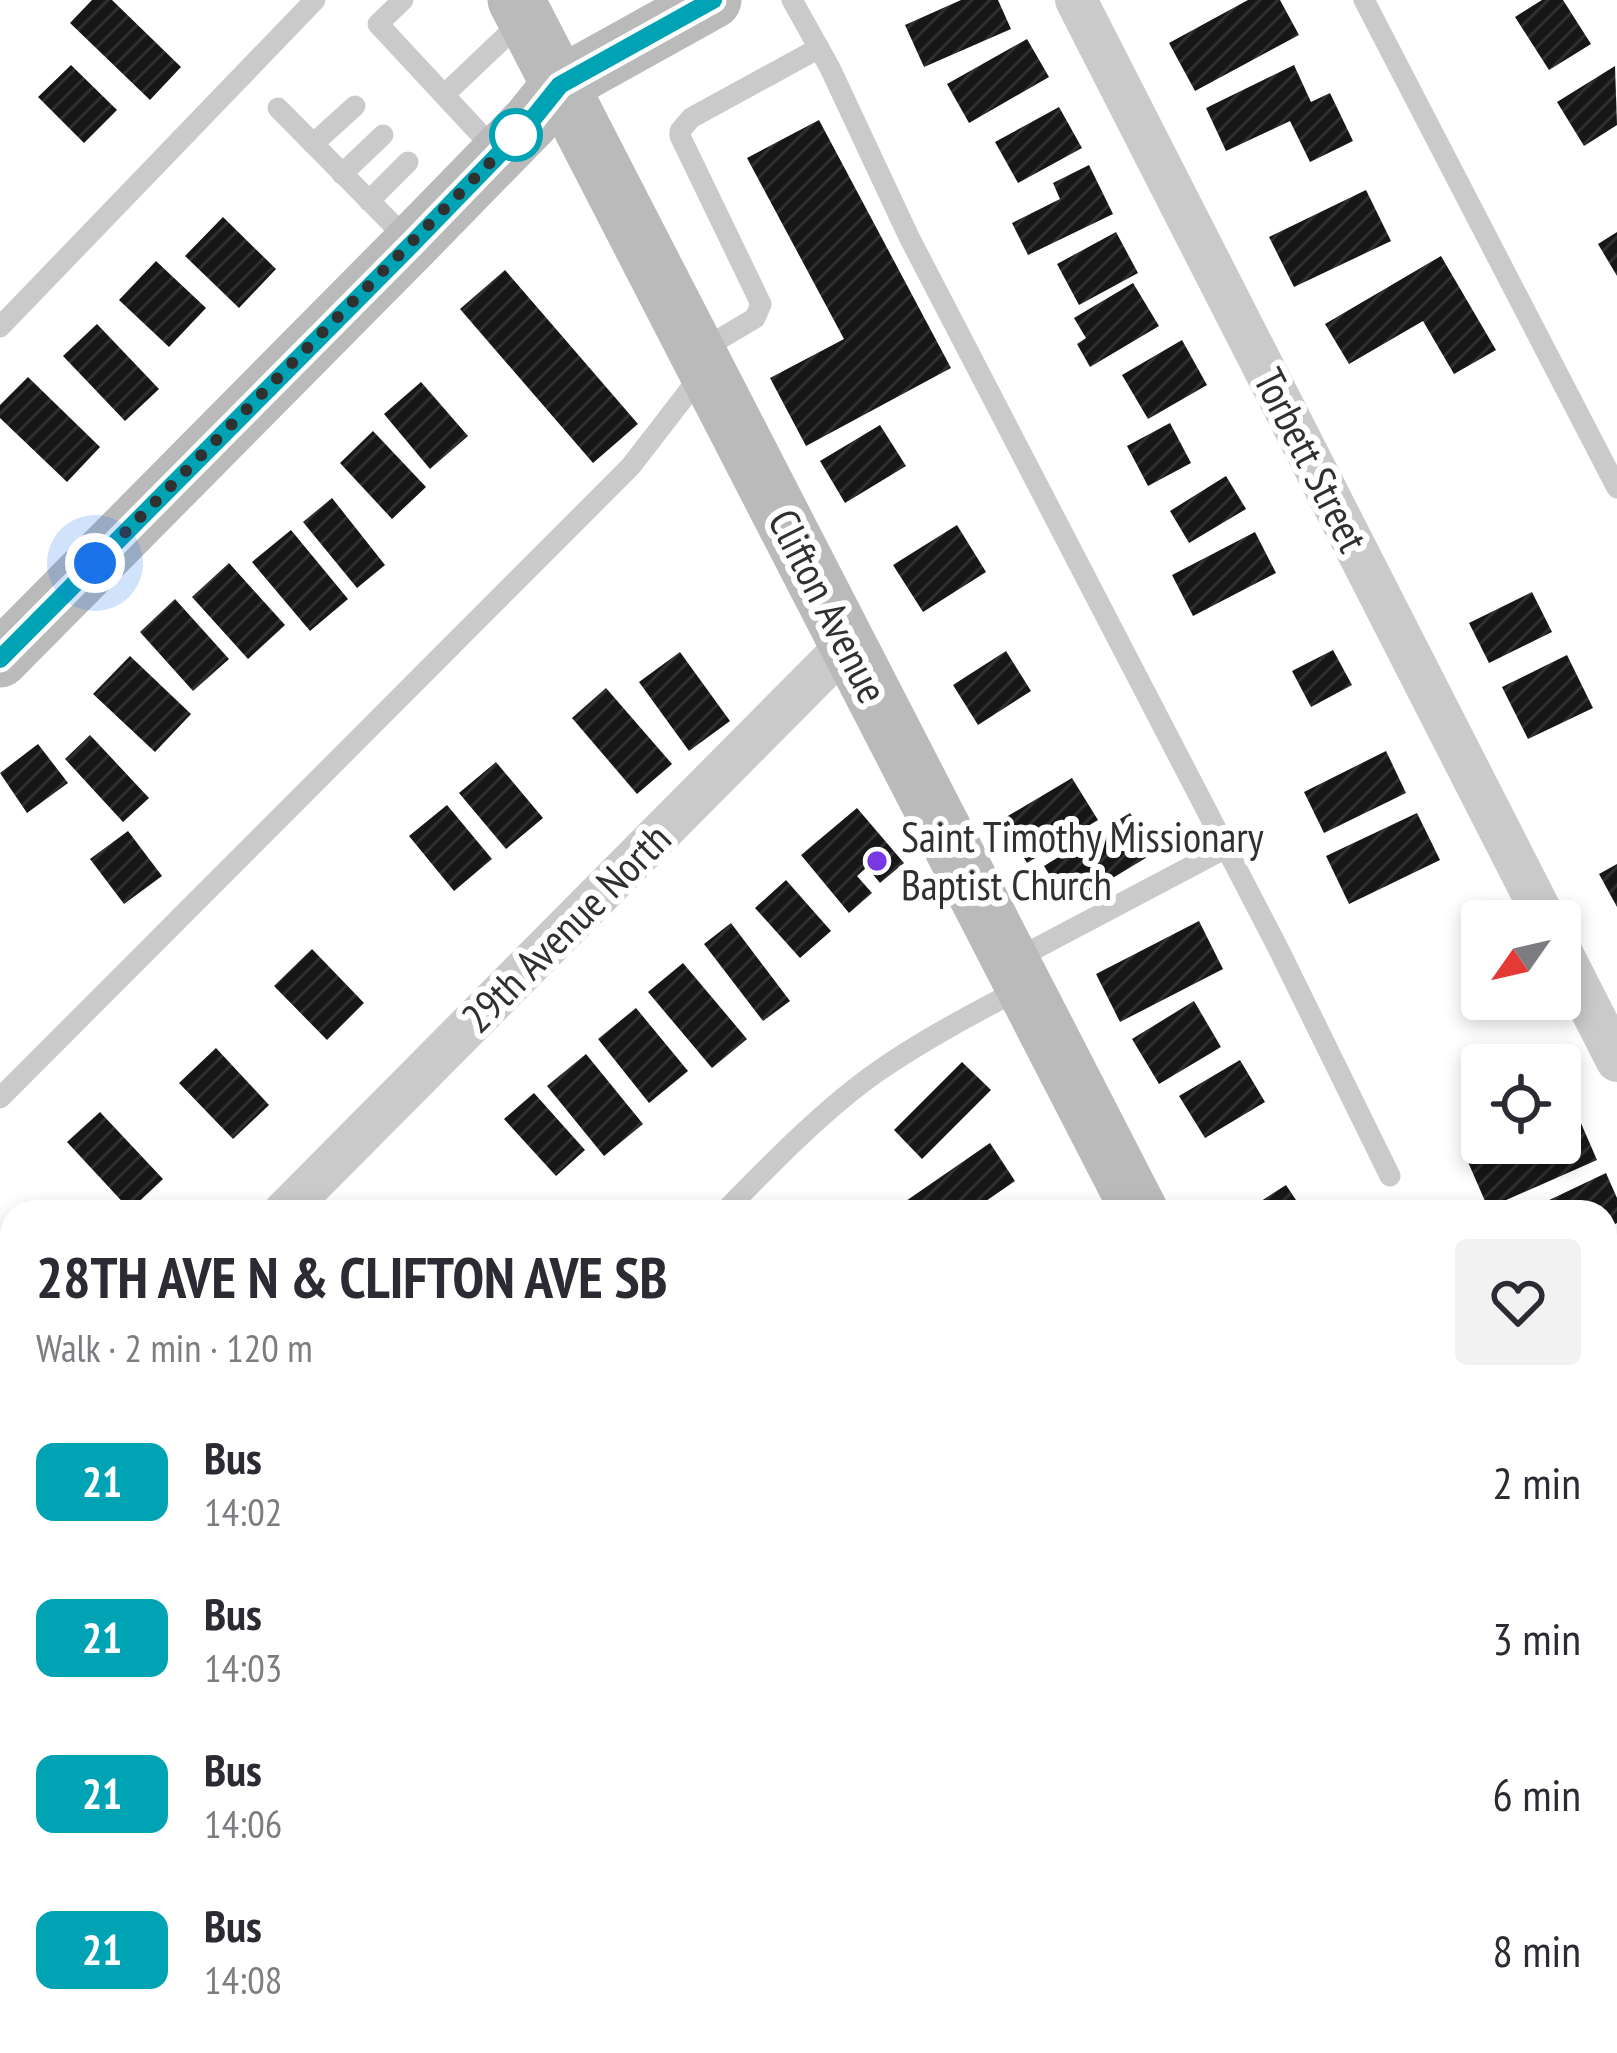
<!DOCTYPE html>
<meta charset="utf-8">
<style>
:root{--surface:#fff;--page:#f2f2f3;--text:#2b2b33;--muted:#7c7c81}
body{margin:0;font-family:"PT Sans Narrow",sans-serif;background:var(--page);color:var(--text);height:100vh;display:flex;flex-direction:column;font-size:45px;white-space:nowrap}
*{box-sizing:border-box;margin:0}
p{font-size:39px;color:var(--muted)}
.icon{flex:none;width:66px;height:66px;fill:none;stroke:currentColor;stroke-width:2;stroke-linecap:round;stroke-linejoin:round}
.map{position:relative;flex:1;overflow:hidden}
.drawer{position:absolute;left:0px;top:1200px;width:1617px;height:855px;display:flex;flex-direction:column;background:var(--surface);border-radius:36px 36px 0 0;box-shadow:0 6px 18px #0003}
.drawer>*{flex:none}
.badge{padding:0 24px;border-radius:18px;font-size:42px;line-height:78px}
.needle{width:78px;rotate:236deg}
.fabs{position:absolute;left:1461px;top:900px;display:grid;gap:24px}
.fabs a{display:grid;place-items:center;width:120px;height:120px;border-radius:12px;background:var(--surface);box-shadow:0 6px 18px #0003;font-size:60px}
.you{position:absolute;width:60px;height:60px;margin:-30px;border:9px solid #fff;border-radius:50%;background:#1a73e8;box-shadow:0 0 0 18px #1a73e833}
.map>.badge{position:absolute;translate:-50% -50%;box-shadow:0 0 0 6px #fff}
.round{display:grid;place-items:center;flex:none;width:126px;height:126px;border-radius:12px;background:var(--page)}
.head{display:flex;align-items:center;justify-content:space-between;height:204px;padding:0 36px}
h1{font-size:57px;font-weight:800;line-height:90px}
ul{padding:0;list-style:none}
li{display:flex;align-items:center;gap:36px;height:156px;padding:0 36px}
li div{flex:1}
li b{display:block;font-size:45px}
li em{font-style:normal}
li .badge{min-width:132px;font-weight:700;text-align:center}
.map>svg:first-child{display:block}
.grass{fill:#eddfe0}
.building{fill:url(#building-hatch)}
.lines{fill:none;stroke-linecap:round;stroke-linejoin:round}
.lane{stroke:#cacaca;stroke-width:21}
.street{stroke:#cacaca;stroke-width:42}
.secondary{stroke:#bababa;stroke-width:57}
.highway{stroke:#979797;stroke-width:66}
.line-casing{stroke:#fff;stroke-width:27}
.line{stroke:#00a3b4;stroke-width:18}
.walk{stroke:#303030;stroke-width:12;stroke-dasharray:0 21.6}
.stop-dot{fill:#fff;stroke:#00a3b4;stroke-width:6}
.poi-dot{fill:#7838e2;stroke:#fff;stroke-width:4.5}
.labels{text-anchor:middle;stroke-width:12;stroke-linejoin:round;paint-order:stroke}
.street-label{font-size:42px;fill:#303030;stroke:#fff}
.poi-label{font-size:42px;fill:#303030;stroke:#fff;text-anchor:start}
</style>
<div class="map">
<svg width="1617" height="2053" viewBox="0 0 1617 2053">
<defs>
<pattern id="building-hatch" width="6" height="6" patternUnits="userSpaceOnUse" patternTransform="scale(3)"><rect width="6" height="6" fill="#171717"/><path d="M-1 1l2-2M0 6l6-6M5 7l2-2" fill="none" stroke="#303030"/></pattern>
</defs>
<rect width="100%" height="100%" fill="#fff"/>
<!-- grass -->
<polygon class="grass" points="1617,1523 1617,1598 1605,1599 1605,1526"/>
<!-- building -->
<g class="building">
<polygon points="92,0 112,0 181,67 150,100 70,23"/>
<polygon points="961,0 998,0 1011,29 924,67 905,25"/>
<polygon points="1248,0 1280,0 1299,35 1195,91 1169,43"/>
<polygon points="1542,0 1563,0 1591,44 1549,70 1515,17"/>
<polygon points="1027,39 1049,77 969,123 947,84"/>
<polygon points="71,65 117,110 84,143 38,97"/>
<polygon points="1294,65 1311,102 1330,93 1353,141 1310,162 1290,121 1226,151 1206,108"/>
<polygon points="1615,66 1617,125 1584,146 1557,102"/>
<polygon points="1059,107 1082,148 1018,183 995,142"/>
<polygon points="819,120 951,368 806,446 770,378 844,339 747,158"/>
<polygon points="1089,165 1113,214 1028,255 1012,223 1060,199 1053,183"/>
<polygon points="1366,190 1391,241 1294,287 1269,237"/>
<polygon points="223,217 276,269 239,308 185,256"/>
<polygon points="1116,232 1138,273 1079,305 1057,264"/>
<polygon points="1617,232 1617,276 1598,244"/>
<polygon points="1441,256 1496,350 1454,374 1423,321 1349,364 1325,324"/>
<polygon points="156,261 206,308 169,347 119,300"/>
<polygon points="505,270 638,424 593,463 460,309"/>
<polygon points="1133,283 1159,326 1090,367 1077,344 1086,338 1074,318"/>
<polygon points="97,324 159,389 125,421 63,356"/>
<polygon points="1182,340 1207,385 1148,419 1122,375"/>
<polygon points="28,377 100,447 67,482 0,418 0,405"/>
<polygon points="421,382 468,436 430,469 384,414"/>
<polygon points="1170,423 1191,463 1148,486 1127,446"/>
<polygon points="880,425 906,466 845,503 820,461"/>
<polygon points="373,431 426,487 392,519 340,463"/>
<polygon points="1226,476 1246,509 1189,543 1170,511"/>
<polygon points="332,498 385,565 357,588 303,522"/>
<polygon points="957,525 986,572 923,612 893,565"/>
<polygon points="291,530 348,599 310,631 252,562"/>
<polygon points="1255,532 1276,573 1193,616 1172,575"/>
<polygon points="229,563 285,625 248,659 192,597"/>
<polygon points="1532,592 1552,632 1489,663 1469,623"/>
<polygon points="175,599 229,659 193,691 140,632"/>
<polygon points="1333,650 1352,685 1311,707 1292,671"/>
<polygon points="1006,651 1031,691 978,725 953,685"/>
<polygon points="680,652 730,721 689,751 639,682"/>
<polygon points="1567,655 1593,708 1528,739 1502,687"/>
<polygon points="130,656 191,714 155,752 93,694"/>
<polygon points="606,688 672,764 637,794 572,718"/>
<polygon points="90,735 149,798 123,822 65,759"/>
<polygon points="38,744 68,783 27,813 0,773"/>
<polygon points="1386,751 1406,793 1324,833 1304,792"/>
<polygon points="496,762 543,818 506,849 459,793"/>
<polygon points="1072,778 1098,820 1027,863 1001,820"/>
<polygon points="447,805 492,859 454,891 409,836"/>
<polygon points="857,808 904,863 880,883 867,867 857,876 872,893 849,913 801,855"/>
<polygon points="1130,813 1154,853 1068,905 1044,866"/>
<polygon points="1417,813 1440,860 1349,904 1326,856"/>
<polygon points="128,831 162,876 124,904 90,859"/>
<polygon points="1617,864 1617,907 1599,874"/>
<polygon points="786,880 831,931 800,958 755,908"/>
<polygon points="1199,921 1223,969 1120,1022 1096,974"/>
<polygon points="731,923 790,1001 763,1021 704,944"/>
<polygon points="312,949 364,1003 327,1040 274,986"/>
<polygon points="683,963 747,1039 712,1068 648,992"/>
<polygon points="1194,1001 1221,1047 1159,1084 1132,1039"/>
<polygon points="636,1008 688,1071 649,1103 598,1039"/>
<polygon points="216,1048 269,1105 233,1139 179,1083"/>
<polygon points="586,1054 643,1124 604,1156 547,1086"/>
<polygon points="1240,1060 1265,1102 1205,1138 1179,1096"/>
<polygon points="962,1062 991,1090 922,1159 894,1130"/>
<polygon points="534,1093 585,1150 556,1176 504,1119"/>
<polygon points="100,1112 163,1179 130,1210 67,1142"/>
<polygon points="1577,1114 1597,1160 1488,1208 1468,1162 1511,1143 1560,1143 1560,1122"/>
<polygon points="990,1143 1015,1181 970,1212 890,1212"/>
<polygon points="1606,1173 1617,1198 1617,1223 1605,1229 1605,1212 1524,1212"/>
<polygon points="1286,1185 1304,1212 1244,1212"/>
<polygon points="1617,1847 1617,1911 1605,1918 1605,1854"/>
<polygon points="157,2043 194,2043 203,2053 146,2053"/>
<polygon points="536,2043 609,2043 599,2053 526,2053"/>
<polygon points="976,2043 1018,2043 1025,2053 963,2053"/>
<polygon points="1092,2043 1153,2043 1139,2053 1099,2053"/>
</g>
<g class="lines">
<!-- lane -->
<g class="lane">
<polyline points="403,0 378,24 497,152"/>
<polyline points="792,0 830,68 909,237 1278,948 1390,1176"/>
<polyline points="1364,0 1617,488"/>
<polyline points="444,95 525,18"/>
<polyline points="278,108 411,243"/>
<polyline points="313,144 355,106"/>
<polyline points="342,174 383,135"/>
<polyline points="369,201 408,162"/>
<polyline points="0,327 315,0"/>
<polyline points="698,352 755,318 761,304 680,136 680,131 691,118 819,48"/>
<polyline points="1014,960 1226,848"/>
<polyline points="0,1098 631,466 702,374"/>
<path d="M724,1212C770,1165 823,1110 877,1072C923,1040 974,1013 1024,987"/>
</g>
<!-- street -->
<g class="street">
<polyline points="1076,0 1546,921"/>
<polyline points="1560,949 1617,1061"/>
<polyline points="284,1212 848,644"/>
<polyline points="0,1507 12,1494"/>
<polyline points="0,1723 12,1736"/>
<polyline points="284,2043 293,2053"/>
<polyline points="8,2053 18,2043"/>
<polyline points="1289,2053 1307,2043"/>
</g>
<!-- secondary -->
<g class="secondary">
<polyline points="516,0 1140,1212"/>
<polyline points="0,659 412,243 531,121 560,85 713,0"/>
<polyline points="1565,2043 1569,2053"/>
</g>
<!-- highway -->
<g class="highway">
<polyline points="1605,1415 1617,1412"/>
<polyline points="1605,1464 1617,1462"/>
<polyline points="1605,1638 1617,1636"/>
<polyline points="1605,1692 1617,1693"/>
<polyline points="0,1785 12,1782"/>
<polyline points="0,1900 12,1898"/>
</g>
</g>
<g class="lines">
<!-- line casing -->
<g class="line-casing">
<polyline id="line" points="0,659 412,244 531,121 560,85 713,0"/>
</g>
<!-- line -->
<use href="#line" class="line"/>
<!-- walk -->
<polyline class="walk" points="95,563 531,121 516,135"/>
</g>
<!-- markers -->
<circle class="stop-dot" cx="516" cy="135" r="24"/>
<circle class="poi-dot" cx="877" cy="861" r="12"/>
<g class="labels">
<!-- street labels -->
<g class="street-label">
<text transform="translate(1311 460) rotate(63)" y="15">Torbett Street</text>
<text transform="translate(828 606) rotate(63)" y="15">Clifton Avenue</text>
<text transform="translate(566 928) rotate(-45)" y="15">29th Avenue North</text>
</g>
<!-- poi labels -->
<g class="poi-label">
<text x="901" y="852">Saint Timothy Missionary<tspan x="901" dy="48">Baptist Church</tspan></text>
</g>
</g>
</svg>
<div class="fabs">
<a><svg class="needle" viewBox="-14 -14 28 28"><path d="M0-13l5 13h-10z" fill="#e53935"/><path d="M0 13l5-13h-10z" fill="#7c7c81"/></svg></a>
<a><svg class="icon" aria-label="locate" viewBox="0 0 24 24"><circle cx="12" cy="12" r="6"/><path d="M12 2v4M12 18v4M2 12h4M18 12h4"/></svg></a>
</div>
<div class="you" style="left:95px;top:563px"></div>
<section class="drawer">
<div class="head"><div><h1>28TH AVE N &amp; CLIFTON AVE SB</h1><p>Walk · 2 min · 120 m</p></div><a class="round"><svg class="icon" aria-label="heart" viewBox="0 0 24 24"><path d="M12 20l-8-8c-3-5 5-10 8-4 3-6 11-1 8 4z"/></svg></a></div>
<ul>
<li><span class="badge" style="background:#00a3b4;color:#fff">21</span><div><b>Bus</b><p>14:02</p></div><em>2 min</em></li>
<li><span class="badge" style="background:#00a3b4;color:#fff">21</span><div><b>Bus</b><p>14:03</p></div><em>3 min</em></li>
<li><span class="badge" style="background:#00a3b4;color:#fff">21</span><div><b>Bus</b><p>14:06</p></div><em>6 min</em></li>
<li><span class="badge" style="background:#00a3b4;color:#fff">21</span><div><b>Bus</b><p>14:08</p></div><em>8 min</em></li>
</ul>
</section>
</div>
